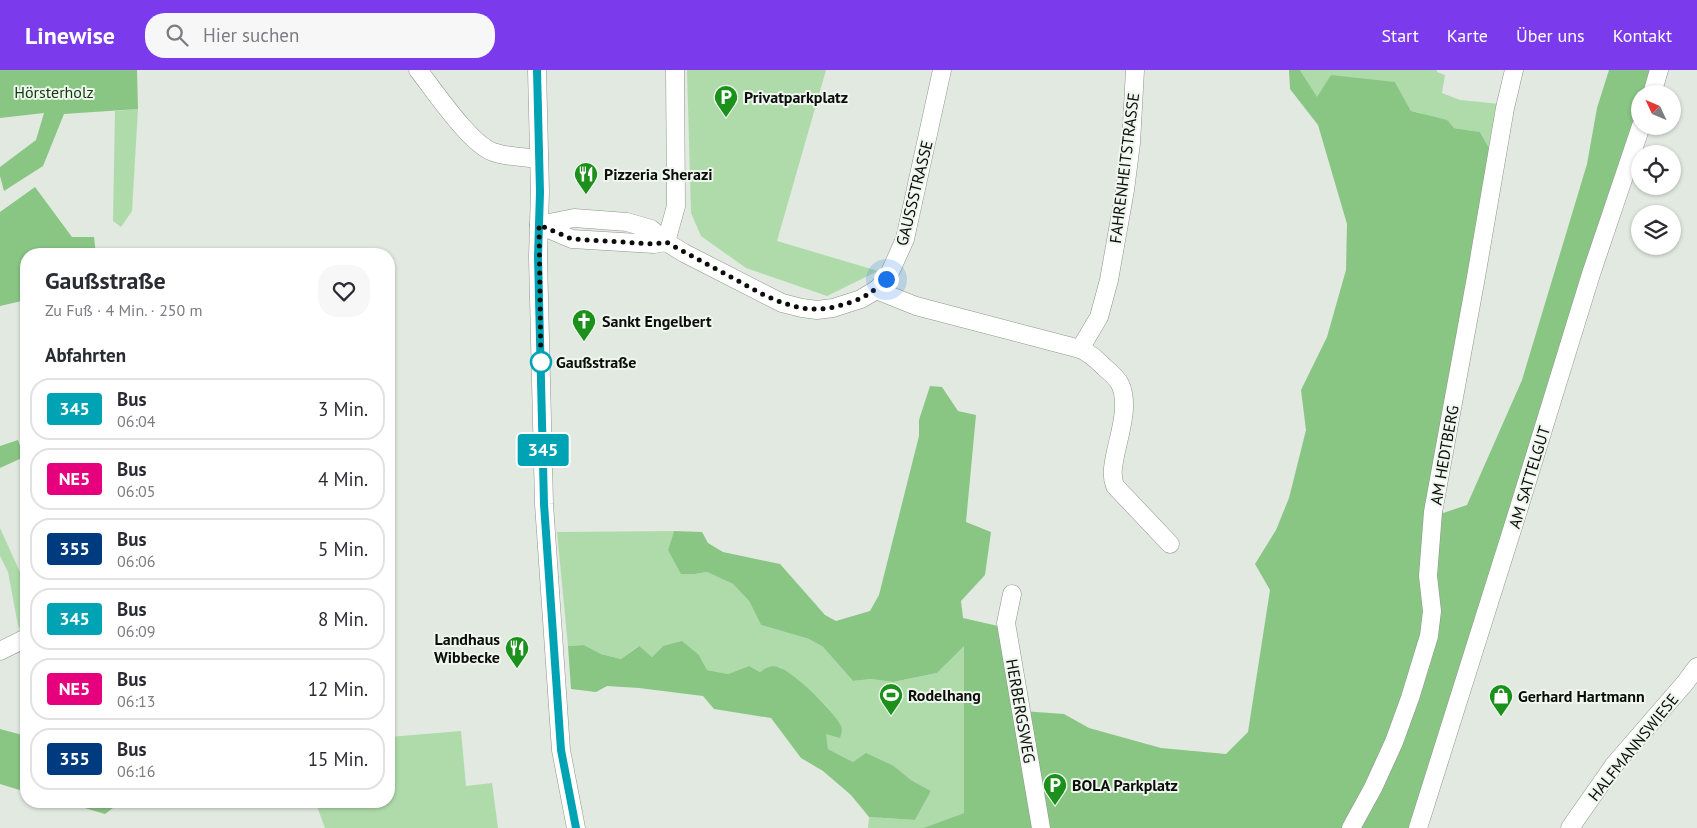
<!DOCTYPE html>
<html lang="de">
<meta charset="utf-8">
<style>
:root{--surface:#fff;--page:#f7f7f7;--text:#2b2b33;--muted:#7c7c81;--line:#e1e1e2;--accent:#7c3aed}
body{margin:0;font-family:"PT Sans",sans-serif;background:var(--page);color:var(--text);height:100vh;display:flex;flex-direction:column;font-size:19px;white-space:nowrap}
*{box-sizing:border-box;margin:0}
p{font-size:16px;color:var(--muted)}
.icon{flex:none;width:28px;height:28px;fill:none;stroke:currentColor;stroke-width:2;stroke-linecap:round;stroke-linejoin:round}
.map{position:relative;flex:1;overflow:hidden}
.drawer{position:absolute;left:20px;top:178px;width:375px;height:560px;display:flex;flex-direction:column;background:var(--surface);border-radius:20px;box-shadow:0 1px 4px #0004}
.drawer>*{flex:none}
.badge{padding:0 10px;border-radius:4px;font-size:18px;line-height:32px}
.needle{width:32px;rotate:314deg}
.tools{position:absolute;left:1631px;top:15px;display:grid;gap:10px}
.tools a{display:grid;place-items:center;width:50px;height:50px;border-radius:50%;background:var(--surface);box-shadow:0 1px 4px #0004;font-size:25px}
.you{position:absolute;width:25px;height:25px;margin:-12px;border:4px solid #fff;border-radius:50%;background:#1a73e8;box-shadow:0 0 0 8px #1a73e833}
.map>.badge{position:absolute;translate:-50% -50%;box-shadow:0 0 0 2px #fff}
h2{padding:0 25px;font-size:19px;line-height:45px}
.round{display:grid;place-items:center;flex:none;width:52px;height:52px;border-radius:20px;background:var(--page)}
.overview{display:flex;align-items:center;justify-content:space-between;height:85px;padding:0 25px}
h1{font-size:24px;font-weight:600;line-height:38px}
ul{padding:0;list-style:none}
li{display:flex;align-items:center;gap:15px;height:62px;margin:0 10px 8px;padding:0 15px;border:2px solid var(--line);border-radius:20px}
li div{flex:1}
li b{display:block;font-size:19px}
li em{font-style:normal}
li .badge{min-width:55px;font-weight:700;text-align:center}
header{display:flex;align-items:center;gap:30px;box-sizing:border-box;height:70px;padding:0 25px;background:var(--accent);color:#fff}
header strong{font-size:24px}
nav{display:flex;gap:28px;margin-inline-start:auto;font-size:18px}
.search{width:350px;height:45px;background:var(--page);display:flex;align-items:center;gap:12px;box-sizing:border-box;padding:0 18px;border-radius:20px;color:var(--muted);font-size:19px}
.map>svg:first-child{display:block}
.green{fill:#afdbab}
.forest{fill:#89c684}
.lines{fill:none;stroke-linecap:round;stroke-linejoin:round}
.minor-casing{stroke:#8e958d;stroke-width:19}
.minor{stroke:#fff;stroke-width:18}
.line-casing{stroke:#fff;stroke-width:11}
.line{stroke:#00a3b4;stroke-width:8}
.walk{stroke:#0a0d0a;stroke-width:5;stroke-dasharray:0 9}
.stop-dot{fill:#fff;stroke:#00a3b4;stroke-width:2.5}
.labels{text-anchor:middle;stroke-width:4;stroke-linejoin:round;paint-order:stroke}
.park-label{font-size:16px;fill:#103a0e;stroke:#eef6ed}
.poi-label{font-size:16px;font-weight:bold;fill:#0a0d0a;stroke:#eef6ed;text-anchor:start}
.street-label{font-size:16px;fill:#0a0d0a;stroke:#eef6ed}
.stop-label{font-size:16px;font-weight:bold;fill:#0a0d0a;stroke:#eef6ed;text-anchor:start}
</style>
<header>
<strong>Linewise</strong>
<div class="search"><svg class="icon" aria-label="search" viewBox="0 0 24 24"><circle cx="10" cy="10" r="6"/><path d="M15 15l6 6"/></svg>Hier suchen</div>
<nav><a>Start</a><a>Karte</a><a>Über uns</a><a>Kontakt</a></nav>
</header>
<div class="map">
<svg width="1697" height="758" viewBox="0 0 1697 758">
<rect width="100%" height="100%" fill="#e1e9e0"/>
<!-- green -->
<g class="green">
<polygon points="687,0 826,0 777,171 878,201 827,226 746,198 701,166 691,143"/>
<polygon points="1300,0 1437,0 1437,2 1445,5 1442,23 1460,30 1500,34 1493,85 1480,62 1454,58 1420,43 1411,41 1395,12 1317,28"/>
<polygon points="138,39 132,141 121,157 113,151 115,41"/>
<polygon points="0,458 20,502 20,511 26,528 26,581 0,588 22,563 18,555 8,502 0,486"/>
<path d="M674,461L668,480L695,504L707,502L733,514L749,531L761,555L809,569L823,577L853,611L871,609L893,612L937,603L964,575V743L923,758H868L869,747L915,750L931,721L911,710L894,696L853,692L828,679L825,663L842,659C828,631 804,616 780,597L760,602L749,596L728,604L707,600L699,585L663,576L652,587L638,576L621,589L601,584L584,575L568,576L557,462Z"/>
<polygon points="461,661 466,716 492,713 498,758 325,758 315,731 389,731 389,667"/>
</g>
<!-- forest -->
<g class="forest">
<polygon points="0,0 137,0 138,39 64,44 43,96 4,121 0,106 0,97 36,70 44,43 0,48"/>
<polygon points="1289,0 1300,0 1317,27 1331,5 1395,12 1411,41 1447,50 1454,58 1480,62 1493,85 1435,412 1443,443 1467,435 1522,310 1587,94 1597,38 1609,0 1652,0 1644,24 1640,24 1640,38 1412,758 923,758 964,743 964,576 937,603 893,612 871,609 853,611 823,577 809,569 761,555 749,531 733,514 707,502 695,504 681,504 668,480 674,461 702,462 708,473 723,482 780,494 825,545 836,551 870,541 879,525 919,366 919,350 930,316 942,317 958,341 976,345 966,452 991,462 985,505 961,531 963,548 1011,559 1022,641 1064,644 1089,658 1161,678 1226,684 1248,662 1270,520 1255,494 1276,460 1289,428 1306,360 1301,320 1327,267 1346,200 1347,154 1318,55 1290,19"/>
<polygon points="35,117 72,167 94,167 96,184 26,184 26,230 0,236 0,142"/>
<polygon points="18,370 24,387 0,398 0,376"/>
<path d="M682,571L699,585L707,600L728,604L749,596L760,602C766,598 771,595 778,597C793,601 835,642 841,656C843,660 841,664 840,668L826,664L828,679L853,692L866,683L894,696L911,710L931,721L915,750L869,747L851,725L823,701L801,688L771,648L714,639L703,626L639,618L607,616L596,622L571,619L568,576L584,575L601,584L621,589L639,576L652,587L663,576Z"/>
<polygon points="0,659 26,666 26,722 0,714"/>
<polygon points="61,731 122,731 105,744"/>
</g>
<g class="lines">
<!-- minor casing -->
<g class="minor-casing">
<g id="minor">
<path d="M418,0C434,20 470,74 493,82C507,87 524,87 539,89"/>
<polyline points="537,0 540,122 538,187 544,434 561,680 576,758"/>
<polyline points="1652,24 1659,0"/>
<polyline points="539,155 574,148 627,152 651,159 666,172 684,183 782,233 802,238 817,240 833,238 861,229 876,220 887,209 905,169 942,0"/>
<polyline points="539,155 572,169 654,174 666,172"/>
<polyline points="666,172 676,136 675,0"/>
<polyline points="876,220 916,236 1080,279 1099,247 1109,210 1125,120 1131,73 1135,0"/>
<path d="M1080,279C1090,283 1097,290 1104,297C1110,302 1117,308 1120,314C1130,335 1119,365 1115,386C1113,397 1111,405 1115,416L1170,474"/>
<polyline points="1012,524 1006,553 1041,758"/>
<polyline points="0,581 26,568"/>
<polyline points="1351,758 1373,718 1394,672 1410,628 1429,566 1432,541 1428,506 1433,442 1476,207 1505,38 1514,0"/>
<polyline points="1418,758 1517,444 1591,204 1641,56"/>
<polyline points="1570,758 1614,695 1685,613 1697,597"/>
</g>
</g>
<!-- minor -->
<use href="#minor" class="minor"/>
</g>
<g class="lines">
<!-- line casing -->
<g class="line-casing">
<polyline id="line" points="537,0 540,122 538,187 544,434 561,680 576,758"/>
</g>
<!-- line -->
<use href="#line" class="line"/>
<!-- walk -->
<path class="walk" d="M541,292V297L539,155L572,169L654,174L666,172L766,226C798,240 818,244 851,232C866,227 876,220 886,209"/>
</g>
<!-- icons -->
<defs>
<g id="parking-pin" transform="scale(1.25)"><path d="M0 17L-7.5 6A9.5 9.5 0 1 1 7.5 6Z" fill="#1b901b" stroke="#eef6ed"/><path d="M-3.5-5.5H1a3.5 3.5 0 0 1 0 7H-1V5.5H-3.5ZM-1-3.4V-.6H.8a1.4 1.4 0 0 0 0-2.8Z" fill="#fff"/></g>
<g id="restaurant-pin" transform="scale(1.25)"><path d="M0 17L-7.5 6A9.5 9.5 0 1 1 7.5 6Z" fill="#1b901b" stroke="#eef6ed"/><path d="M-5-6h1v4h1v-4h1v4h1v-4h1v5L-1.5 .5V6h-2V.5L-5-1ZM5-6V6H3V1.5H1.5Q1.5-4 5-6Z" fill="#fff"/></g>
<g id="church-pin" transform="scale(1.25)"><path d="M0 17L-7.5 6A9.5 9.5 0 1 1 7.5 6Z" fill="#1b901b" stroke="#eef6ed"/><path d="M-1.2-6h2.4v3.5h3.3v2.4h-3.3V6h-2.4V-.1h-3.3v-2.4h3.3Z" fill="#fff"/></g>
<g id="stadium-pin" transform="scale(1.25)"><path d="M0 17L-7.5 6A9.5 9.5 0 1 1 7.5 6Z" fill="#1b901b" stroke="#eef6ed"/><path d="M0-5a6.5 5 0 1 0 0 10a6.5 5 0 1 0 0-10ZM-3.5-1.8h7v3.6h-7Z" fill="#fff"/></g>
<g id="shop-pin" transform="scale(1.25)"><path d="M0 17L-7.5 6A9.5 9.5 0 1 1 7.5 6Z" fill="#1b901b" stroke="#eef6ed"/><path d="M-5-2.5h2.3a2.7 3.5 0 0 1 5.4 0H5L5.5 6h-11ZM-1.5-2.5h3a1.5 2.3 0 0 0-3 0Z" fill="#fff"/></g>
</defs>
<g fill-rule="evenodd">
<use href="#parking-pin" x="726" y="27"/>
<use href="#restaurant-pin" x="586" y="104"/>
<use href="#church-pin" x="584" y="251"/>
<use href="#restaurant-pin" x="517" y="578"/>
<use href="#stadium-pin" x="891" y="625"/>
<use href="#shop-pin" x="1501" y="626"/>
<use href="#parking-pin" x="1055" y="715"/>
</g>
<!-- markers -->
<circle class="stop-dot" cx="541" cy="292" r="10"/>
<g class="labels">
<!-- park labels -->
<g class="park-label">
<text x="54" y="28">Hörsterholz</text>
</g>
<!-- poi labels -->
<g class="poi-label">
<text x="744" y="33">Privatparkplatz</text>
<text x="604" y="110">Pizzeria Sherazi</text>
<text x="602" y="257">Sankt Engelbert</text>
<text x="500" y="575" text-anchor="end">Landhaus<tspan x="500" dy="18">Wibbecke</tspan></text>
<text x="908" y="631">Rodelhang</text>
<text x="1518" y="632">Gerhard Hartmann</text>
<text x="1072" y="721">BOLA Parkplatz</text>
</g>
<!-- street labels -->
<g class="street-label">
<text transform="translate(1124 98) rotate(-83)" y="6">FAHRENHEITSTRASSE</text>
<text transform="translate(914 123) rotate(-76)" y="6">GAUSSSTRASSE</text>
<text transform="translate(1444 385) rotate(-80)" y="6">AM HEDTBERG</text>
<text transform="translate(1529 407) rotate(-73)" y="6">AM SATTELGUT</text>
<text transform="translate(1021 641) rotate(80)" y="6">HERBERGSWEG</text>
<text transform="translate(1633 677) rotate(-51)" y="6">HALFMANNSWIESE</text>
</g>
<!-- stop labels -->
<g class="stop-label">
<text x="556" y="298">Gaußstraße</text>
</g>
</g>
</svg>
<div class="tools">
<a><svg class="needle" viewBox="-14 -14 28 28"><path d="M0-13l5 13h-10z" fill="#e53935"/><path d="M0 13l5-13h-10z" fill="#7c7c81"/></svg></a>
<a><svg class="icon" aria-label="locate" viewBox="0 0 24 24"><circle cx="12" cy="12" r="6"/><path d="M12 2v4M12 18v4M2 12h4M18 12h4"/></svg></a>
<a><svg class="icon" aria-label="layers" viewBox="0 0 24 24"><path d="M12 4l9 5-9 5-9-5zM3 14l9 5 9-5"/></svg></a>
</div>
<div class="you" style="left:886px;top:209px"></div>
<b class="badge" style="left:543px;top:380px;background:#00a3b4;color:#fff">345</b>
<section class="drawer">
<div class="overview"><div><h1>Gaußstraße</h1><p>Zu Fuß · 4 Min. · 250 m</p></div><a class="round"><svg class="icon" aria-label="heart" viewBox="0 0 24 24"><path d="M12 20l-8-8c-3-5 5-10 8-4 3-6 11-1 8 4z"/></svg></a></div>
<h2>Abfahrten</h2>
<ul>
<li><span class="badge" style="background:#00a3b4;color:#fff">345</span><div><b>Bus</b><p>06:04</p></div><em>3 Min.</em></li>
<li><span class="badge" style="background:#e6007e;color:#fff">NE5</span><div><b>Bus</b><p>06:05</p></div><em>4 Min.</em></li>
<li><span class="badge" style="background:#003b80;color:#fff">355</span><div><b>Bus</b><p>06:06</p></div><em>5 Min.</em></li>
<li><span class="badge" style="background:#00a3b4;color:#fff">345</span><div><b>Bus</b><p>06:09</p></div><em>8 Min.</em></li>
<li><span class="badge" style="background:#e6007e;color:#fff">NE5</span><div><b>Bus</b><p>06:13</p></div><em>12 Min.</em></li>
<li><span class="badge" style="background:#003b80;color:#fff">355</span><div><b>Bus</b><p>06:16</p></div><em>15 Min.</em></li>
</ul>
</section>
</div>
